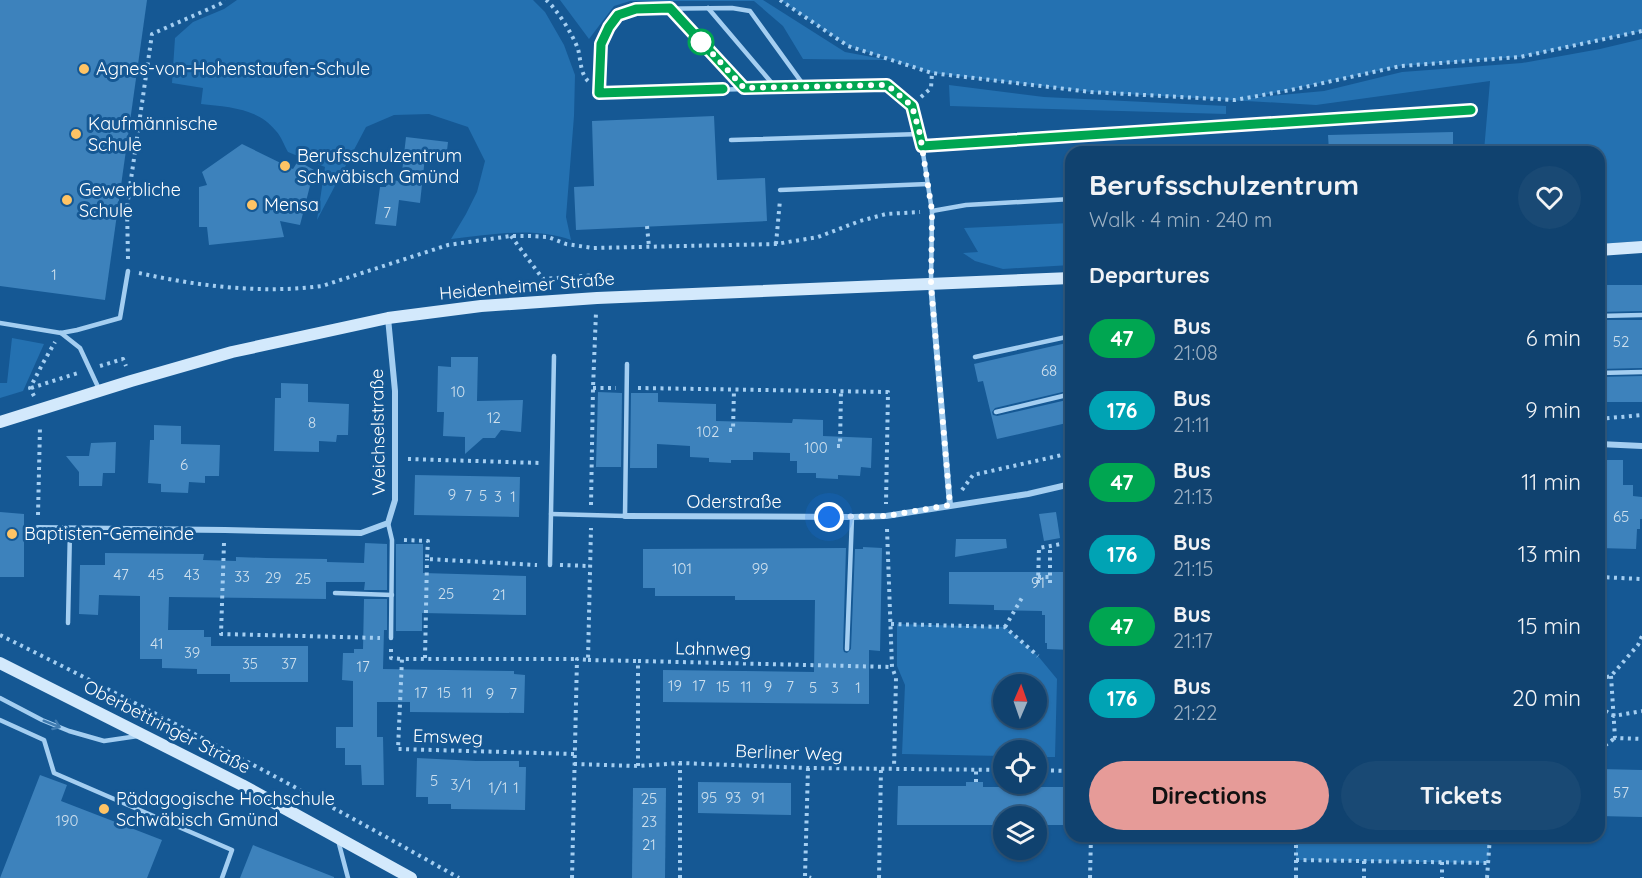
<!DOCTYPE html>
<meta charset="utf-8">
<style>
:root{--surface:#10426f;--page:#194974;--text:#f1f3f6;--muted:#9cb0c3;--line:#305b82;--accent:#e69b98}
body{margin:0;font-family:Quicksand,sans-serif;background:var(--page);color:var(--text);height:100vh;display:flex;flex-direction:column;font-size:22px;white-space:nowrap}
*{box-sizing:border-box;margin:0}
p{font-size:20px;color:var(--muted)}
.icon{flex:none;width:33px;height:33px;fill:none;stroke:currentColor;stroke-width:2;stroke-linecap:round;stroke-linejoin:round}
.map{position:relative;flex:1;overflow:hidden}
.sheet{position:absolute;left:1065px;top:146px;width:540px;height:696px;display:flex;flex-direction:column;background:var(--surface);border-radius:18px;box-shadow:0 2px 4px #0004,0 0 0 2px var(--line)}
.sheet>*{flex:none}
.badge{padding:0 12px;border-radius:20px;font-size:21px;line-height:39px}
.needle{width:39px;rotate:2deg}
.controls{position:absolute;left:993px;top:674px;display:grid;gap:12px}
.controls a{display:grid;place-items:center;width:54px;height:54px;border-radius:50%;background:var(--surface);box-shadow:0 2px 4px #0004,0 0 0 2px var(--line);font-size:30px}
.you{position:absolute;width:30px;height:30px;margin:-15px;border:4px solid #fff;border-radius:50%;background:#1a73e8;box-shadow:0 0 0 9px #1a73e833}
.map>.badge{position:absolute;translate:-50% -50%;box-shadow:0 0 0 3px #fff}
h2{padding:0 24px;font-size:22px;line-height:54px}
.round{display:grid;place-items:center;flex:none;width:63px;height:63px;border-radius:32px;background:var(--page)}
.headline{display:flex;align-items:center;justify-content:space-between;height:102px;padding:0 24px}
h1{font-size:28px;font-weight:800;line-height:45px}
.button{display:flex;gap:12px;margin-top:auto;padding:12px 24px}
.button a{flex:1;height:69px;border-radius:36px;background:var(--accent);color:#111;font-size:24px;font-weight:800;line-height:69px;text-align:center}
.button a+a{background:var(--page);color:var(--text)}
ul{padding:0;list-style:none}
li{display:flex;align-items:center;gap:18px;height:72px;padding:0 24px}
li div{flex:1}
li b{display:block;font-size:22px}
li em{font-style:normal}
li .badge{min-width:66px;font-weight:700;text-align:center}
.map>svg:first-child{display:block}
.green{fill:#2471b1;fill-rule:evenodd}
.building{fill:#3d82bc}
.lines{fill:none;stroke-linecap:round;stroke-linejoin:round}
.path{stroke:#a4cef1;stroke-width:4;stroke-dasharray:3 4.5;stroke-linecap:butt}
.lane{stroke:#a4cef1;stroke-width:4.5}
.street{stroke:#a4cef1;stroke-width:6}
.secondary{stroke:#d3e9fc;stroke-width:12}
.oneway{stroke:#407bb0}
.line-casing{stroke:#fff;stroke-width:14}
.line{stroke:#00a651;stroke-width:9}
.walk{stroke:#fff;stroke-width:6;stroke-dasharray:0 10.8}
.stop-dot{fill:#fff;stroke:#00a651;stroke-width:3}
.poi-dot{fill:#ffc465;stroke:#155894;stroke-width:2}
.labels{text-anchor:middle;stroke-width:6;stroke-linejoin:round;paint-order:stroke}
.number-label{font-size:15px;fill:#cee0ee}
.poi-label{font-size:18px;fill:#fff;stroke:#155894;text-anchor:start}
.street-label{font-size:18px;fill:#fff;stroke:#155894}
</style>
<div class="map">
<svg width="1642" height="878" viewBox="0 0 1642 878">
<rect width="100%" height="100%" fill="#155894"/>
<!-- green -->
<g class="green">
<path d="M237,0H533L545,12L564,45L575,75L574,116L566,217L571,240C533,226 490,235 451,239L466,214L477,192L485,161L468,127L429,114L394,115L366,127L317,220L325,167L288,152C284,145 281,136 276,131C258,108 228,107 201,104L203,88L172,83L175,38L193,22L224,9Z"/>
<polygon points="560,0 763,0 845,52 888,60 803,59 783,26 754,1 630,1 614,6 589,39"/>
<polygon points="780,0 1642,0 1642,31 1520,57 1401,66 1250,98 1324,91 1402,72 1522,63 1600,49 1642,39 1642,241 1599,244 1599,152 1484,151 1490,81 1316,105 1091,92 932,73 848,46"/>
<polygon points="949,85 1044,97 1226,106 1226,114 950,106"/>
<polygon points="1071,223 1071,265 1003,269 975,261 963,253 978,252 964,228"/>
<polygon points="12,338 44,344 23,391 0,398 0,383 7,383"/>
<path d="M897,624L1005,627L1038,656L1057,679L1055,757H1037L1036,750H1004L1003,756L902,754L905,685L897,666ZM1004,684H1036V717H1004Z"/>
<polygon points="1296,836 1490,836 1488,863 1296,860"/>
</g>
<!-- building -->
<g class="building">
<polygon points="0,0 147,0 105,300 0,286"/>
<polygon points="714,116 717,180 765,178 767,221 576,230 574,187 594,186 592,121"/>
<polygon points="1453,132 1453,152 1329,152 1328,135"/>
<polygon points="406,137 448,142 446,159 425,157 420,203 399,200 396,226 375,224 380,187 386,187 387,180 401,181"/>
<polygon points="242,144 293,169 298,161 314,170 300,225 280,221 284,237 209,245 207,227 199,227 199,187 207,185 202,172"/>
<polygon points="1599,285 1642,285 1642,311 1599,312"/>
<polygon points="1599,320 1642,320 1642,368 1599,369"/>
<polygon points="1071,342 1071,390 995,408 992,412 993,415 997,416 1071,399 1071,422 997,439 983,381 978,382 974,364"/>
<polygon points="451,357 478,357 477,401 523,400 521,432 501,430 495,438 483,438 465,454 465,437 443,436 444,412 437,412 438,366 451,367"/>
<polygon points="1642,376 1642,402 1599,402 1599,377"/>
<polygon points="281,383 308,384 308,402 349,404 348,435 337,435 336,442 319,441 319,452 274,451 275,398 281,398"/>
<polygon points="598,392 622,393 621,467 596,467"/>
<polygon points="631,393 658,393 658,402 716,404 716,421 792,423 793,419 823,420 823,436 872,438 871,468 861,467 860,476 838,475 838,479 816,478 816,473 797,473 797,461 790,461 790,453 753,452 753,460 731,460 731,463 709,462 709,458 690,457 690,446 657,444 657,468 630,468"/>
<polygon points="154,425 181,426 181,444 220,445 219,476 205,476 205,483 189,482 188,493 161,492 161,484 148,483 150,440 154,440"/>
<polygon points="116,442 115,473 103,473 102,486 79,486 79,472 66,456 89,456 91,443"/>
<polygon points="1599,460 1623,460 1623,485 1633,485 1633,496 1642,497 1642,519 1640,519 1640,529 1637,529 1636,549 1599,548"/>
<polygon points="415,475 520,477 519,517 414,515"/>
<polygon points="0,512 24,514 24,577 0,577"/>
<polygon points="1056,512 1060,538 1044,541 1039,514"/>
<polygon points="956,539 1006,539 1007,548 955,557"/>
<polygon points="365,543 387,544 387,590 364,590 365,582 326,582 326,599 169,597 168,630 204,630 204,637 211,637 211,646 308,646 308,682 230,682 230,674 197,674 197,669 162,668 162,659 140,659 140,596 99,595 98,615 79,614 80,565 105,565 105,553 204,554 203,560 236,561 236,557 266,558 327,559 327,562 364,563"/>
<polygon points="396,544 423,544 423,573 526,576 526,615 422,613 422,631 396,631"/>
<polygon points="863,547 882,548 880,651 869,650 869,704 663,702 663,670 814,672 815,600 735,600 735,596 655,596 655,588 643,588 643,549 846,548 843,649 844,652 847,653 851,649 855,549 863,549"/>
<polygon points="949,572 1071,572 1071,650 1047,649 1047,643 1045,643 1045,615 1042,615 1042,611 994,610 994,605 949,604"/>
<polygon points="364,599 387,599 387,630 384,630 383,669 514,671 514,674 525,675 524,713 410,712 410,702 377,702 377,737 383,737 384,785 362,785 361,765 345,765 345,748 336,748 336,727 353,727 353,681 342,680 343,653 354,653 354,649 363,649"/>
<polygon points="417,758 476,761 519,761 519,767 526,767 525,810 451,809 451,804 428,804 428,797 416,797"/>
<polygon points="1599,769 1642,770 1642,817 1599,816"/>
<polygon points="40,775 67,785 61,801 162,840 147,878 0,878"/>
<polygon points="698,782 791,783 791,815 698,813"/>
<polygon points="966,782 983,782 983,787 1071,787 1071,825 1036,825 1036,816 1004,816 1004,825 897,825 898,786 966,786"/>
<polygon points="633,788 666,788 665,878 632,878"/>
<polygon points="253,845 334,877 334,878 240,878"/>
</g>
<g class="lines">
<!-- path -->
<g class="path">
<path d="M546,0C557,9 573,35 578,49C581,60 580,73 588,81"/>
<polyline points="780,0 848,46 932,73 1091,92 1235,100 1291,90 1401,66 1520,57 1642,31"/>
<polyline points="921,97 931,88 932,73"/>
<polyline points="647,226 649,247"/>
<polyline points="511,236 543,279 596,275 596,283"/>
<polyline points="776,244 780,200"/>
<polyline points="128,259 127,207 152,34 220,4 225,0"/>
<path d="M139,273C198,286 262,294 322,286L448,245L511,236H529L548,237L566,244L593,248L776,244L818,237L860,221L886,214L920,212"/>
<polyline points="100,366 123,359 126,366"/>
<polyline points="31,388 78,373"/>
<polyline points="593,388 616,388"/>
<polyline points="638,388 888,392 886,504"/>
<polyline points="34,396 30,388 43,363 55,342"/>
<polyline points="1599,419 1642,415"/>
<polyline points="729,430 733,430 734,390"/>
<polyline points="837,446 840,446 841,391"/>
<polyline points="408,459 541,463"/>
<polyline points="962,490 973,475 1071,453"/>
<polyline points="591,505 593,388 596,312"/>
<polyline points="38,515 40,427"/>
<polyline points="887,529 892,667 896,678 894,768"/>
<polyline points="404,540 428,541 427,559 537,565"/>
<polyline points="224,543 221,634 380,638"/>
<polyline points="560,565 589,566"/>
<polyline points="1038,577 1050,577"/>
<polyline points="1599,577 1642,579"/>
<polyline points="1038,583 1039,548 1061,544"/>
<polyline points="1050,583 1050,546"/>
<polyline points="891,624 1005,627 1038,656"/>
<polyline points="1005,627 1023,596"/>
<path d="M0,635C155,712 308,792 459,878"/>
<polyline points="391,649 391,658 401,659"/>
<polyline points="425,658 427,559"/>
<polyline points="588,660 638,661"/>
<polyline points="1611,676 1615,738 1642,739"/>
<polyline points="1599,679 1611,676 1638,645 1642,636"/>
<polyline points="1599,707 1614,716 1642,711"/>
<polyline points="1599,750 1615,738"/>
<polyline points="574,754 398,749 402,659 577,659"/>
<polyline points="574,764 638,766 680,763 808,768 1004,770"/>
<polyline points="638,766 638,661 892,667"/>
<polyline points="808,768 805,876 811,878"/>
<polyline points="1036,770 1071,771"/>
<polyline points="976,782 976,770"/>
<polyline points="1296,860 1488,863"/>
<polyline points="1364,861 1364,878"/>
<polyline points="1442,862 1442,878"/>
<polyline points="572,878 577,659 588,660 591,528"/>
<polyline points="680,878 680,763"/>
<polyline points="879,878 881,768"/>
<polyline points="1090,878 1091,836"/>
<polyline points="1296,878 1296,836"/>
<polyline points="1487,878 1490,836"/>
</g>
<!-- lane -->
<g class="lane">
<polyline points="670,8 744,88"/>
<polyline points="708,8 776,88"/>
<polyline points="805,87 750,11 732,8 636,9 618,15 609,27 601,44 599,93 887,85 912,106 920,134 932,211 931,282"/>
<polyline points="731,140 920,134"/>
<polyline points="922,146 1471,110"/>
<polyline points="780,190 928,184"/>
<polyline points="932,211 966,205 1071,199"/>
<polyline points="1599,316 1642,315"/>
<polyline points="0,323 61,333 77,330 120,318 128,271"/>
<polyline points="61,333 80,348 99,389"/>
<polyline points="975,357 1071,336"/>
<polyline points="1599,373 1642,372"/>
<polyline points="996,412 1071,394"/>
<polyline points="551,514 625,516 627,364"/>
<polyline points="388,523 392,540 391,638"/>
<polyline points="550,565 554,356"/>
<polyline points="335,593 392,595"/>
<polyline points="68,623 70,529"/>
<polyline points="847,649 852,517"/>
<polyline points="0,698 42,720 69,731 104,741 138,736"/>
<polyline points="0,720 44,740 54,773 232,850 222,878"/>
<polyline points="338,840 348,878"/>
</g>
<!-- street -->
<g class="street">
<polyline points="931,285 950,505"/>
<polyline points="1599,444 1642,446"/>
<polyline points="625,516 852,517 886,516 1028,494 1071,484"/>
<polyline points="38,528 225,530 361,533 388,523 395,500 395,391 388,318"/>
</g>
<!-- secondary -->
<g class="secondary">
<polyline points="1599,250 1642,247"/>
<polyline points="0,422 131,381 232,352 388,318 481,306 597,298 1071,278"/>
<polyline points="0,663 242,785 411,878"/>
</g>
</g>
<!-- one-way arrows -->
<defs><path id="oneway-shaft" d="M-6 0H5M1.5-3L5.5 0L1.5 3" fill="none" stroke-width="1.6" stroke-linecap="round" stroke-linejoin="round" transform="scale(1.5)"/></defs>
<use class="oneway" href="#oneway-shaft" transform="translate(52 724) rotate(22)"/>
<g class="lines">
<!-- line casing -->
<g class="line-casing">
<polyline id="line" points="723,89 599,93 601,44 609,27 618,15 636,9 670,8 744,88 887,85 912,106 922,146 1471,110"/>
</g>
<!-- line -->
<use href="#line" class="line"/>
<!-- walk -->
<polyline class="walk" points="701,42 700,40 744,88 887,85 912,106 920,134 932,211 931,285 950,505 886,516 829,517"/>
</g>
<!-- markers -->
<circle class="stop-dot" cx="701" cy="42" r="12"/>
<g class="poi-dot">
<circle cx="84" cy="69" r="6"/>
<circle cx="76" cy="134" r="6"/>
<circle cx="285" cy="166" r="6"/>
<circle cx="67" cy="200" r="6"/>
<circle cx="252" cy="205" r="6"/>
<circle cx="12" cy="534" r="6"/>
<circle cx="104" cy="809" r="6"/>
</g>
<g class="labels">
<!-- number labels -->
<g class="number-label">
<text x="387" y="218">7</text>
<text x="54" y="280">1</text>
<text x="1621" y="347">52</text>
<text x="1049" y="376">68</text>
<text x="458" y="397">10</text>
<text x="494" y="423">12</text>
<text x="312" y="428">8</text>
<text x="708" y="437">102</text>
<text x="816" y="453">100</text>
<text x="184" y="470">6</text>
<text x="452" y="500">9</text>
<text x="468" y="501">7</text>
<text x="483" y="501">5</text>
<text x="498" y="502">3</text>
<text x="513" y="502">1</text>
<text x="1621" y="522">65</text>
<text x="682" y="574">101</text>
<text x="760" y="574">99</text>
<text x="121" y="580">47</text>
<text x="156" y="580">45</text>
<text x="192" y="580">43</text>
<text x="242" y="582">33</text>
<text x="273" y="583">29</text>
<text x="303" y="584">25</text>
<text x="1038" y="588">91</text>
<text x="446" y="599">25</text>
<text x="499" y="600">21</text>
<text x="157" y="649">41</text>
<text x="192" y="658">39</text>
<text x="250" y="669">35</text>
<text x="289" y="669">37</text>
<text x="363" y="672">17</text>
<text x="675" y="691">19</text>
<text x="699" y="691">17</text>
<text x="723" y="692">15</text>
<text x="746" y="692">11</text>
<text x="768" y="692">9</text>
<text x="790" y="692">7</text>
<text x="813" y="693">5</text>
<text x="835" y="693">3</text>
<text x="858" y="693">1</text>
<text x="421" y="698">17</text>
<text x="444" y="698">15</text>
<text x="467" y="698">11</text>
<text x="490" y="699">9</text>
<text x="513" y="699">7</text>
<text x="434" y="786">5</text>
<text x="461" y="790">3/1</text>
<text x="498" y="793">1/1</text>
<text x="516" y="793">1</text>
<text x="1621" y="798">57</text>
<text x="709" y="803">95</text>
<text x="733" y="803">93</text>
<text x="758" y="803">91</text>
<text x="649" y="804">25</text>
<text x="67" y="826">190</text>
<text x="649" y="827">23</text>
<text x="649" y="850">21</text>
</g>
<!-- poi labels -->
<g class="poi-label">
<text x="96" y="75">Agnes-von-Hohenstaufen-Schule</text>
<text x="88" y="130">Kaufmännische<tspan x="88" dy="21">Schule</tspan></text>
<text x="297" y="162">Berufsschulzentrum<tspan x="297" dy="21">Schwäbisch Gmünd</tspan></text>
<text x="79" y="196">Gewerbliche<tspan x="79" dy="21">Schule</tspan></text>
<text x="264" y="211">Mensa</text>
<text x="24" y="540">Baptisten-Gemeinde</text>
<text x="116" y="805">Pädagogische Hochschule<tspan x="116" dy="21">Schwäbisch Gmünd</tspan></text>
</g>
<!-- street labels -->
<g class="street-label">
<text transform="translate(527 286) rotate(-5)" y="6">Heidenheimer Straße</text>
<text transform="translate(378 432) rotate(-91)" y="6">Weichselstraße</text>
<text x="734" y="508">Oderstraße</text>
<text transform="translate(713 649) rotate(1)" y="6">Lahnweg</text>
<text transform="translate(167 727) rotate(27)" y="6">Oberbettringer Straße</text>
<text transform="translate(448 737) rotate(2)" y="6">Emsweg</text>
<text transform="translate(789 753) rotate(2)" y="6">Berliner Weg</text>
</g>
</g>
</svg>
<div class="controls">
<a><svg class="needle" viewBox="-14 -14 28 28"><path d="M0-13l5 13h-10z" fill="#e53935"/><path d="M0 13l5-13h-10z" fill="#9cb0c3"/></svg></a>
<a><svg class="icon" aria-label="locate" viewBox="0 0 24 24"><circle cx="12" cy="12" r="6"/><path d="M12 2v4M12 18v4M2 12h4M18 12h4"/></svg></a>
<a><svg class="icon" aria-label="layers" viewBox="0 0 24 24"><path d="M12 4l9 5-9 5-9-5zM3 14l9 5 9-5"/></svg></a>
</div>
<div class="you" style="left:829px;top:517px"></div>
<section class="sheet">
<div class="headline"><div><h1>Berufsschulzentrum</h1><p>Walk · 4 min · 240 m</p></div><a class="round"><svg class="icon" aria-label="heart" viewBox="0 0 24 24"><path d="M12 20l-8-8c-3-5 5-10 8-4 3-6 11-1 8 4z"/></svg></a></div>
<h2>Departures</h2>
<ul>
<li><span class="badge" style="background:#00a651;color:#fff">47</span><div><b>Bus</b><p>21:08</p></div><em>6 min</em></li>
<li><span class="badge" style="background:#00a3b4;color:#fff">176</span><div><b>Bus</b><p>21:11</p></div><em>9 min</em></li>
<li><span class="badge" style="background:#00a651;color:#fff">47</span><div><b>Bus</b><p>21:13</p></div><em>11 min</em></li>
<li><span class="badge" style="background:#00a3b4;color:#fff">176</span><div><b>Bus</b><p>21:15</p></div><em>13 min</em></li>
<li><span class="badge" style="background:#00a651;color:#fff">47</span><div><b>Bus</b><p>21:17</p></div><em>15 min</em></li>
<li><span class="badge" style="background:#00a3b4;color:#fff">176</span><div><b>Bus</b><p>21:22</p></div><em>20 min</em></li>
</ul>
<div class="button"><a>Directions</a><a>Tickets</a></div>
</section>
</div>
